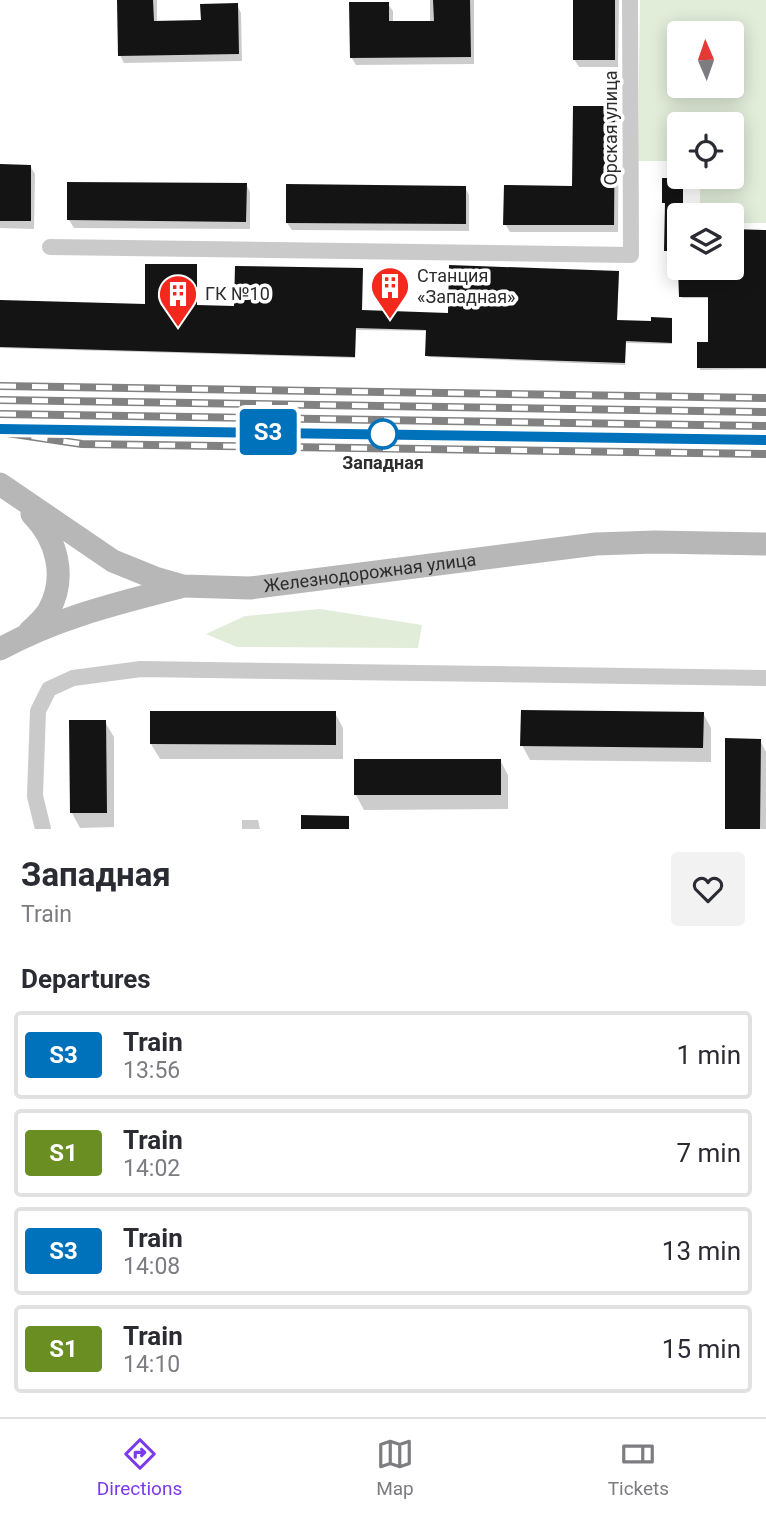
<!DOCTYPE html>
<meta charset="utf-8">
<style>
:root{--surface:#fff;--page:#f2f2f3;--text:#2b2b33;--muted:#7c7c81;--line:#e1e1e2;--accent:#7c3aed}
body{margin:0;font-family:Roboto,sans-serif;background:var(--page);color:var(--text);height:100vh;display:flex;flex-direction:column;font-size:26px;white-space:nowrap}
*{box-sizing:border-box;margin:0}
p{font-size:23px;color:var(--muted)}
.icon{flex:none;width:38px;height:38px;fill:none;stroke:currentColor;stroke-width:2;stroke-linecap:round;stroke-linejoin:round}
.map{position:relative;height:829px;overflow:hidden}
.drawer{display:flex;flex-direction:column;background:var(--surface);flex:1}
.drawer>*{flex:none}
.badge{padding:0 14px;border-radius:5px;font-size:24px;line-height:46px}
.needle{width:46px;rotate:358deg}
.fabs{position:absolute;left:667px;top:21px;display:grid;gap:14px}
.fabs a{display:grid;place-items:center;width:77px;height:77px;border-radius:7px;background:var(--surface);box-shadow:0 4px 18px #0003;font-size:35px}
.map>.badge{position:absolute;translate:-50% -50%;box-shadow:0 0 0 4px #fff}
h2{padding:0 21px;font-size:26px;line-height:63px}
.round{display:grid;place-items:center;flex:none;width:74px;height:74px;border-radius:7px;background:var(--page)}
.overview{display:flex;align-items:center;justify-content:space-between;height:119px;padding:0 21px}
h1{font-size:33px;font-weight:700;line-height:52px}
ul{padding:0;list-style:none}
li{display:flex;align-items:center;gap:21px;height:88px;margin:0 14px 10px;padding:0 7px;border:4px solid var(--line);border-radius:7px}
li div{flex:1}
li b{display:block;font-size:26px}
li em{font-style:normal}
li .badge{min-width:77px;font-weight:700;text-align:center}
.tabs{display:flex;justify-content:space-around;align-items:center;height:98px;border-top:2px solid var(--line);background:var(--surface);font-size:19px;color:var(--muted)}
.tabs a{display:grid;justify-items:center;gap:4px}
.tabs .on{color:var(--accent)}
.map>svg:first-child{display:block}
.green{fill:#e1ecd9;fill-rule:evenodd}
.shadow{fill:#0003}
.building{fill:#141414}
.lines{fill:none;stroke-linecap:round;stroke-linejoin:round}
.minor{stroke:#cacaca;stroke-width:16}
.secondary{stroke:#b7b7b7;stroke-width:23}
.rail-casing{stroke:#828282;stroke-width:8}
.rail{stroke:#fff;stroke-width:5;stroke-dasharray:16;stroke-linecap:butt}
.line-casing{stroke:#fff;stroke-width:16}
.line{stroke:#0072bc;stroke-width:10}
.stop-dot{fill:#fff;stroke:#0072bc;stroke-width:3.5}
.labels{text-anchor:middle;stroke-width:7;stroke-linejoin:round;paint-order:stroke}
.street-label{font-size:18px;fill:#2d2d2d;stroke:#fff}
.poi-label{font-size:18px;fill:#2d2d2d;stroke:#fff;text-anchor:start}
.stop-label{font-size:18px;font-weight:bold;fill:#2d2d2d;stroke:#fff}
</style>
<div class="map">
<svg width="766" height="829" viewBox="0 0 766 829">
<rect width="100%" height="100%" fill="#fff"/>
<!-- green -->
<g class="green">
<path d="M640,0H766V223H732V215H700V177H732V124H679V161H638ZM679,33H732V86H679Z"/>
<polygon points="320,609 422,625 418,648 237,647 206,634 245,616"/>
</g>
<!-- shadow -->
<g class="shadow">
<polygon points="119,0 163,0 157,0 157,23 202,22 237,5 241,13 242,61 124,63 120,55"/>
<polygon points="430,0 474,0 474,64 356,65 351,57 388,4 393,11 393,23 430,22"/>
<polygon points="575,0 619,0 618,67 579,67 574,59"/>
<polygon points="614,108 619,116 618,232 510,232 505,224 574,187"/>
<polygon points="0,166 30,166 35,174 34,229 0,228"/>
<polygon points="682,180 683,215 679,215 679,252 667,252 667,204 663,203"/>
<polygon points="246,184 250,192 250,229 74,228 69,220"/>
<polygon points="465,187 469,195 469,231 292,230 287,223"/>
<polygon points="732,231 766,231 766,369 700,370 698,344 709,344 709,298 682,298 681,296 680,268 732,268"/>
<polygon points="196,266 197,307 450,315 619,274 617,321 653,323 671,320 672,344 626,343 625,365 428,357 428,331 356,330 355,358 0,348 0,301 147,305"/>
<polygon points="335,713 343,728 343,759 160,759 151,744"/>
<polygon points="703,713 711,728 711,762 530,760 522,745"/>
<polygon points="105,722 114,737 114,827 80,828 72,813"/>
<polygon points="760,740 766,752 766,829 727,829"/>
<polygon points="500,760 508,775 508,809 364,810 356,795"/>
<polygon points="242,820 258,820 260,829 242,829"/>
</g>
<!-- building -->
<g class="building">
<polygon points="117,0 153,0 154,21 201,20 200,4 238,3 239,54 118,56"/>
<polygon points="433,0 470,0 471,57 350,58 349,2 389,2 389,21 434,21"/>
<rect x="573" y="0" width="42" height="60"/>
<polygon points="573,106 615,106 614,225 503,225 504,185 572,186"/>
<polygon points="0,164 31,165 31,221 0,221"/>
<polygon points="662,178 683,178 683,203 679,203 679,251 664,251 665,203 662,203"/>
<polygon points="67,182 247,183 246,222 67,220"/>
<polygon points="286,184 466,186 466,224 286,223"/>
<polygon points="732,229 766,230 766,368 697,368 697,342 708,342 708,297 679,297 678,268 732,269"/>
<polygon points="145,264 197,264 197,305 234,306 235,266 363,268 362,310 448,313 449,265 619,271 617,320 651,321 651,317 672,318 672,343 626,341 625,363 425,356 426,330 356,328 355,357 0,347 0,300 145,304"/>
<polygon points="521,710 704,712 703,748 520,746"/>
<polygon points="150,711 336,711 336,745 150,744"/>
<polygon points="69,720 106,720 107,813 70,813"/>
<polygon points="725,738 761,739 760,829 725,829"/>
<rect x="354" y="759" width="147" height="36"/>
<polygon points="301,815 349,816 349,829 301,829"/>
</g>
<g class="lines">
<!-- minor -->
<g class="minor">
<polyline points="50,247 631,255 630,0"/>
<polyline points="43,829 35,796 38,711 49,689 73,678 141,669 766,678"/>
</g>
<!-- secondary -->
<g class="secondary">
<path id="s1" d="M0,484L113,561L155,578L183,586L250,588L596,544L655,542L766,544"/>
<path d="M30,631C37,624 45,618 49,610C67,577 57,539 32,514"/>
<path d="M0,649C56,618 118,603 180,587"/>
</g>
<!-- rail casing -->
<g class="rail-casing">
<g id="rail">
<polyline points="0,386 766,398"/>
<polyline points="0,400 766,412"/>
<polyline points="0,414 766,426"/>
<polyline points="35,429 766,440"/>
<polyline points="0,432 82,444 766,454"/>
</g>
</g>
<!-- rail -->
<use href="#rail" class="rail"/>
</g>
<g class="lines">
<!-- line casing -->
<g class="line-casing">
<polyline id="line" points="0,429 766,440"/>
</g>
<!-- line -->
<use href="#line" class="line"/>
</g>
<!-- icons -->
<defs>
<g id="building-pin" transform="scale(2.0125)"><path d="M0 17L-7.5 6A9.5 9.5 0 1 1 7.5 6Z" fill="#f5281e" stroke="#fff"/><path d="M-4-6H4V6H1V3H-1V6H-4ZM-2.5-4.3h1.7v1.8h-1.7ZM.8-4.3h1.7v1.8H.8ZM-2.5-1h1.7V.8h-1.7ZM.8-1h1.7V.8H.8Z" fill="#fff"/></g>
</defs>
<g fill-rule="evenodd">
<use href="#building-pin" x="390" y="286"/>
<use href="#building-pin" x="178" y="294"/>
</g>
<!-- markers -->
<circle class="stop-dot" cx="383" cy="434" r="14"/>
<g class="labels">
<!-- street labels -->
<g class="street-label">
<text transform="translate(611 128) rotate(-90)" y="6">Орская улица</text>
<text dy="6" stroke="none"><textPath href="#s1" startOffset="399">Железнодорожная улица</textPath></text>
</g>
<!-- poi labels -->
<g class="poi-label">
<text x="417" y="282">Станция<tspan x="417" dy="21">«Западная»</tspan></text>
<text x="205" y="300">ГК №10</text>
</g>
<!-- stop labels -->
<g class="stop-label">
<text x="383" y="469">Западная</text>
</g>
</g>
</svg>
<div class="fabs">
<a><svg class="needle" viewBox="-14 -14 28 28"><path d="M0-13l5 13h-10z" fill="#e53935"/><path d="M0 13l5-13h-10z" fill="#7c7c81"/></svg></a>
<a><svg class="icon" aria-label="locate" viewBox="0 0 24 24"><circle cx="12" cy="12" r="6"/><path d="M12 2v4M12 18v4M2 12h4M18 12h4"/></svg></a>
<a><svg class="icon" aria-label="layers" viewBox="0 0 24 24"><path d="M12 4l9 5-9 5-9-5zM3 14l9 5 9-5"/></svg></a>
</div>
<b class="badge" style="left:268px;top:432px;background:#0072bc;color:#fff">S3</b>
</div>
<section class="drawer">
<div class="overview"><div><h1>Западная</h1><p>Train</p></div><a class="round"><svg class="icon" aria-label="heart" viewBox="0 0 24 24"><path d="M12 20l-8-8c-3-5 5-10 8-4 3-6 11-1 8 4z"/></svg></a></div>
<h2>Departures</h2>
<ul>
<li><span class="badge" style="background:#0072bc;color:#fff">S3</span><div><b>Train</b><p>13:56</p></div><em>1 min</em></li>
<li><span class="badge" style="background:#6b8e23;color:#fff">S1</span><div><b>Train</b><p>14:02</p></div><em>7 min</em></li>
<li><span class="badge" style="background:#0072bc;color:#fff">S3</span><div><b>Train</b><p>14:08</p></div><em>13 min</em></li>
<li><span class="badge" style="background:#6b8e23;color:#fff">S1</span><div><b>Train</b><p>14:10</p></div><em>15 min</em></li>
</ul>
</section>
<nav class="tabs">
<a class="on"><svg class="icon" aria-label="directions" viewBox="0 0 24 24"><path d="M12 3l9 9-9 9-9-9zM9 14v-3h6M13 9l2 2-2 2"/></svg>Directions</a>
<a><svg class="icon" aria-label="map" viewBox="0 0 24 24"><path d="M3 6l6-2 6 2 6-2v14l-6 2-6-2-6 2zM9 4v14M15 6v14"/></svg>Map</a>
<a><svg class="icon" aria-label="tickets" viewBox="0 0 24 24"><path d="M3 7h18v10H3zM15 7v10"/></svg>Tickets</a>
</nav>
